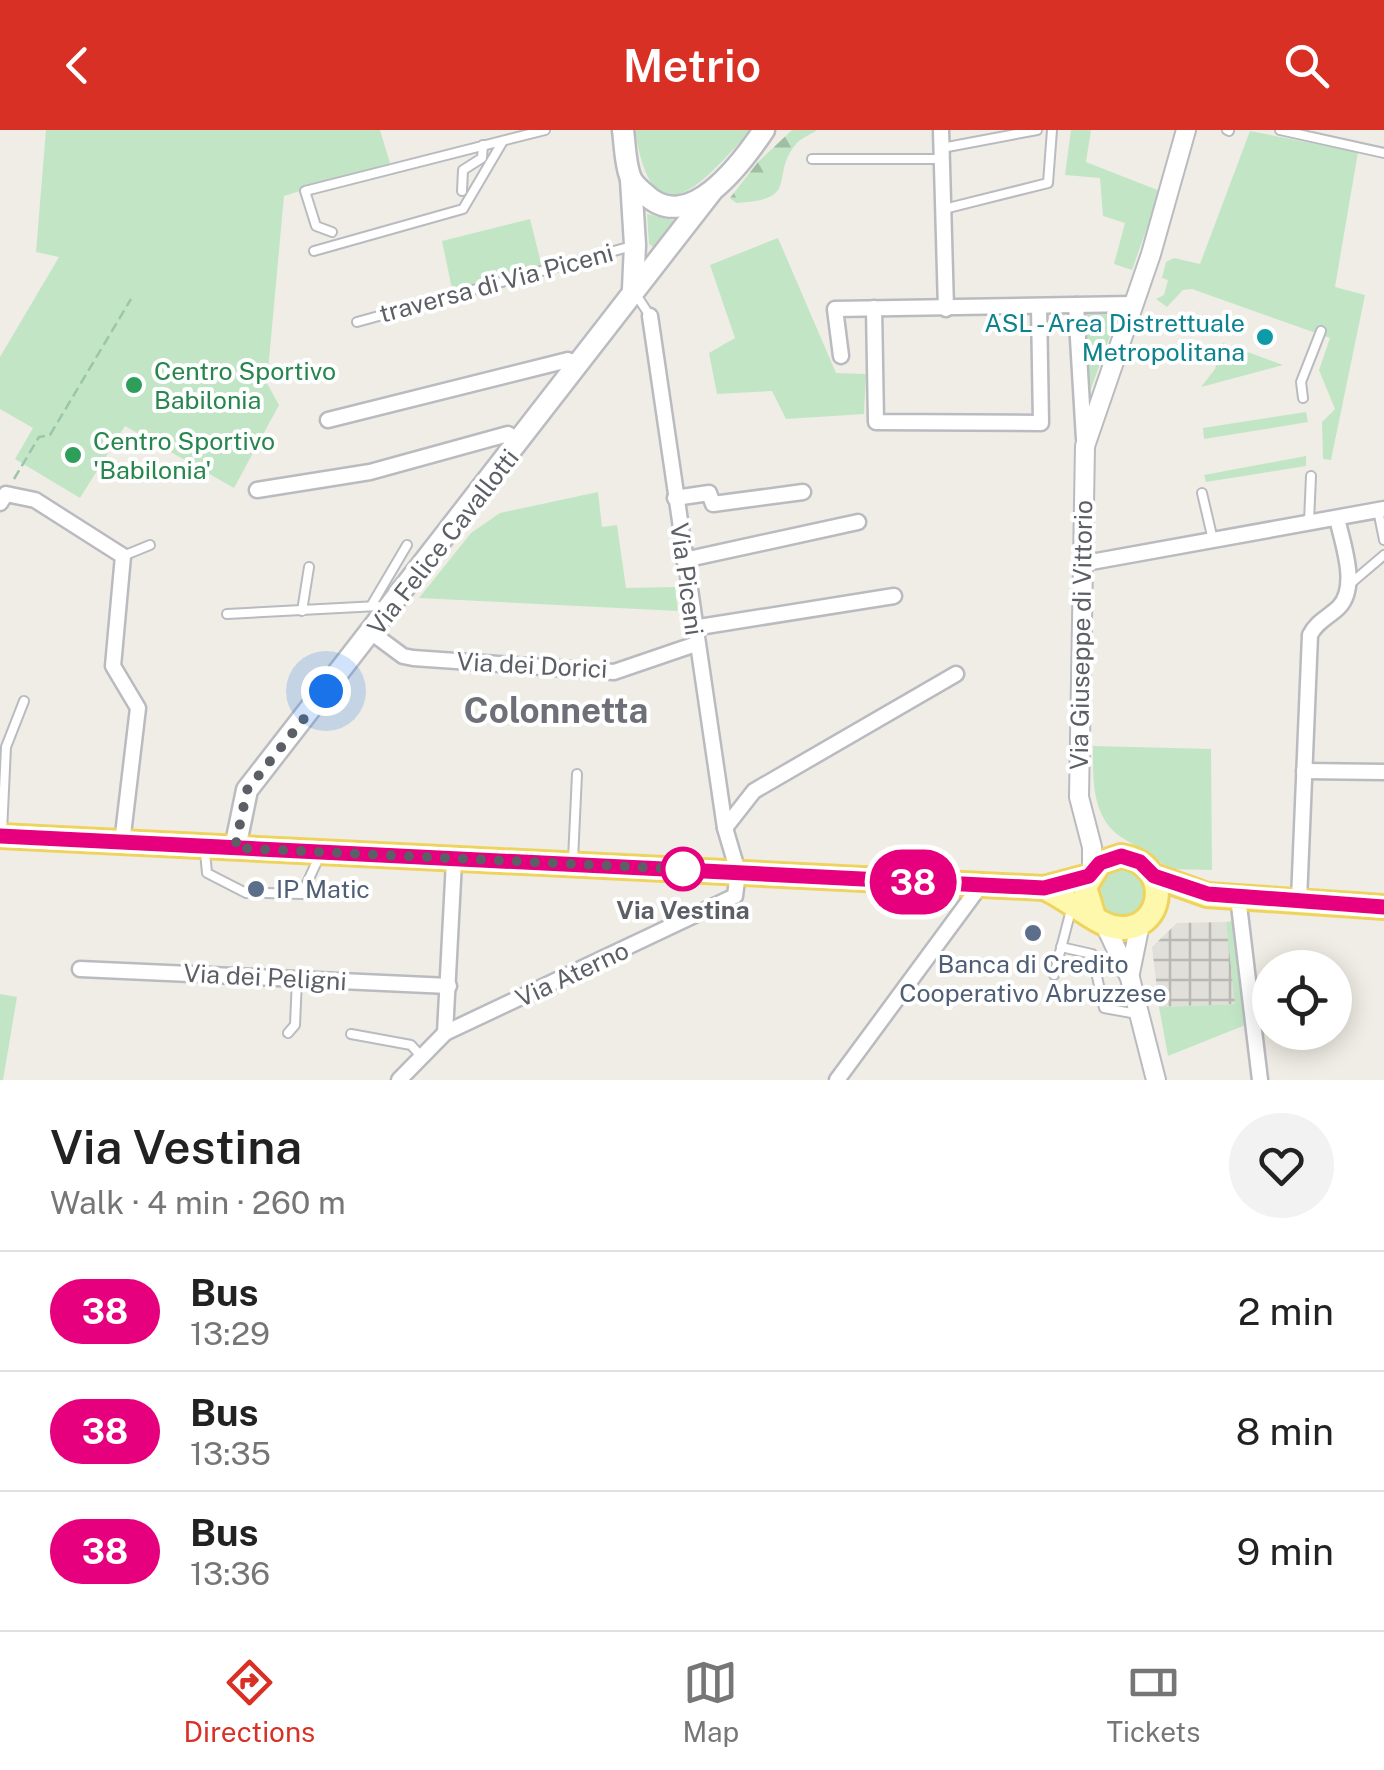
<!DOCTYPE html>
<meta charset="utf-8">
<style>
:root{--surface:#fff;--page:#f2f2f2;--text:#222;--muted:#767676;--line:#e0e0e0;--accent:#d93025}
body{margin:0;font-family:"Public Sans",sans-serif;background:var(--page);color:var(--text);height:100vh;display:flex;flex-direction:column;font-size:38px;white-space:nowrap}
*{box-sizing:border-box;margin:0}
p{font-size:32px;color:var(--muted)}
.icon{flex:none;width:55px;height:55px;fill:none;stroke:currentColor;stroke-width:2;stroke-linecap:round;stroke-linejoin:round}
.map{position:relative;height:950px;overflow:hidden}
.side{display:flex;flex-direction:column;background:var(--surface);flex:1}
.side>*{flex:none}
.badge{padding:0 20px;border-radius:32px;font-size:35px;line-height:65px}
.fabs{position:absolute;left:1252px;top:820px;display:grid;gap:20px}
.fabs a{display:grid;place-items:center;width:100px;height:100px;border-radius:50%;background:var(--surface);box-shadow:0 5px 25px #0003;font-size:50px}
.you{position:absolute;width:50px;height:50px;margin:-25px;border:8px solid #fff;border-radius:50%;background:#1a73e8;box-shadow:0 0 0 15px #1a73e833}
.map>.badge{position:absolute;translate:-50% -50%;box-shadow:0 0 0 5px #fff}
.round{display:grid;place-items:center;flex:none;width:105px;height:105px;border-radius:52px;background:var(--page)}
.head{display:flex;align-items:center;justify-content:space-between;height:170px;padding:0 50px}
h1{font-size:48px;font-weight:600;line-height:75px}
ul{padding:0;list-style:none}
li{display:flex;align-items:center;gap:30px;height:120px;padding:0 50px;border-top:2px solid var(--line)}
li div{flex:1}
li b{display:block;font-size:38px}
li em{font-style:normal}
li .badge{min-width:110px;font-weight:700;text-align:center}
header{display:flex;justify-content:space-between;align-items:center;height:130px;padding:0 50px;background:var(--accent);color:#fff;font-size:45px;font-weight:600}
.dock{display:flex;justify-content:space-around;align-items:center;height:140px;border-top:2px solid var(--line);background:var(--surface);font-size:28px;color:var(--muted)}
.dock a{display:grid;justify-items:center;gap:5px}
.dock .selected{color:var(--accent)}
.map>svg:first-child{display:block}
.industrial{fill:url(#industrial-grid)}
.green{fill:#c2e6c5}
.forest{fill:url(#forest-firs)}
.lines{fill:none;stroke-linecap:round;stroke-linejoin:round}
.service-casing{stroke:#b9bbc0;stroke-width:12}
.minor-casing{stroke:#b9bbc0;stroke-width:19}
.tertiary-casing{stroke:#b9bbc0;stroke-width:22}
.secondary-casing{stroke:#babcc2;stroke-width:25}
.primary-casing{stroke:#eed45e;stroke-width:28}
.path{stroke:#9bc6ac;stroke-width:2.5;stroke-dasharray:10 5;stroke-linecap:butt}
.service{stroke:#fff;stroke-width:8}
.minor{stroke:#fff;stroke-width:14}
.tertiary{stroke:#fff;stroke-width:18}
.secondary{stroke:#fff;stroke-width:20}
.primary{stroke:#fdf8ab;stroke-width:22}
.line-casing{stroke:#fff;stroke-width:22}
.line{stroke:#e6007e;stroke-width:15}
.walk{stroke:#5c5f65;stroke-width:10;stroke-dasharray:0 18}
.culture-dot{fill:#0f9aa8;stroke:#fff;stroke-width:4}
.leisure-dot{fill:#2e9e5b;stroke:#fff;stroke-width:4}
.stop-dot{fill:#fff;stroke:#e6007e;stroke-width:5}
.service-dot{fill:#5c6f8a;stroke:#fff;stroke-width:4}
.labels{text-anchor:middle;stroke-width:8;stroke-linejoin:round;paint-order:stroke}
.street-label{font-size:25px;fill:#5c5f65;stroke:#fff}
.culture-label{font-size:25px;fill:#0d838f;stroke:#fff;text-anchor:end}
.leisure-label{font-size:25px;fill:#27864d;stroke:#fff;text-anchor:start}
.service-label{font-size:25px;fill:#4e5e75;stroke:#fff;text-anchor:start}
.stop-label{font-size:25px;font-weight:bold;fill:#5c5f65;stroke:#fff}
.district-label{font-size:35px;font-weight:bold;fill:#6d7177;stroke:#fff}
</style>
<header><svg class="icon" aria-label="back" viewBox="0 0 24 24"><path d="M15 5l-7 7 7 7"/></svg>Metrio<svg class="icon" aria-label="search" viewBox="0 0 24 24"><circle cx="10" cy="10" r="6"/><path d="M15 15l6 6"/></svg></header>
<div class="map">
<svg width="1384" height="950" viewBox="0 0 1384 950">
<defs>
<pattern id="industrial-grid" width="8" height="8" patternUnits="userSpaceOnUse" patternTransform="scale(2.5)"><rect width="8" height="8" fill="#e0dfd9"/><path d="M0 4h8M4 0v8" fill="none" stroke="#b9b8b4"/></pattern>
<pattern id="forest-firs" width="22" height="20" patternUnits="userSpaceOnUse" patternTransform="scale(2.5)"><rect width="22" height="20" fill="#c2e6c5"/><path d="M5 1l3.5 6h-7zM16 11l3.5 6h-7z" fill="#a1bea4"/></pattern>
</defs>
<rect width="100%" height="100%" fill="#efede5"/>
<!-- industrial -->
<polygon class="industrial" points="1226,792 1236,874 1159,877 1152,817 1177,793"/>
<!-- green -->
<g class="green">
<polygon points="46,0 380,0 390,33 284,66 268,241 258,237 279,275 234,358 125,296 80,368 15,329 33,298 0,279 0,227 59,127 36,122"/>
<path d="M635,0H751C704,51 653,117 635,0Z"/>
<polygon points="1071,0 1091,0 1086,32 1160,61 1132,140 1114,134 1125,93 1103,86 1100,48 1065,45"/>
<polygon points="1250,1 1358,22 1335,157 1365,165 1331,330 1323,329 1322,292 1335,279 1319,240 1330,208 1192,159 1183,160 1167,177 1156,169 1164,165 1168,150 1162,148 1166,132 1174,128 1200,134"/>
<polygon points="647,84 677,91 656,119 649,114"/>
<polygon points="530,89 542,137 452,159 442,111"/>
<polygon points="778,108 836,243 866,244 864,284 786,289 772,261 717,264 709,223 735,208 710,135"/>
<polygon points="1081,179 1120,179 1086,272"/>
<polygon points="1223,213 1283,235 1201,257 1215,239"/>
<polygon points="1306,282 1308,292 1204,309 1203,298"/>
<polygon points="1306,326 1306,336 1206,352 1204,345"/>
<polygon points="598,362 602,397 617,395 626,458 675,457 678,481 419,468 471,403 500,383"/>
<path d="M1093,616L1211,619L1212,740L1168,739C1153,723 1138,718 1121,707C1091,687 1093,648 1093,616Z"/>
<circle cx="1121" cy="763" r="25"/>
<polygon points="1233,791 1248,894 1168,926 1159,877 1235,874 1226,792"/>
<polygon points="0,864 17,867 3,950 0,950"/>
</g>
<!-- forest -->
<path class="forest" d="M792,0H817C812,4 801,8 797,13C768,45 803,70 736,73L730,68L758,32Z"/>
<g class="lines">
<!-- service casing -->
<g class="service-casing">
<g id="service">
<polyline points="1227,0 1229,1"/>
<polyline points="1280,0 1384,23"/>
<polyline points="942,18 1037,0"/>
<polyline points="812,29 942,29"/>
<polyline points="462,61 463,40 482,28 483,15"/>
<polyline points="944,79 1048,53 1052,0"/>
<polyline points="332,102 316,96 305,61 545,0"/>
<polyline points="314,121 463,79 503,11"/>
<polyline points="635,163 650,186"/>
<polyline points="357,192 632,116"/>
<polyline points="1303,268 1301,252 1321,201"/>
<polyline points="1202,363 1213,410"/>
<polyline points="1378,380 1384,410"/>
<polyline points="1309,391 1311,346"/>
<polyline points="123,426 150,415"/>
<polyline points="1350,454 1384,425"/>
<polyline points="371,476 407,415"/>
<polyline points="302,481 309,437"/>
<polyline points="227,484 378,476 386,482"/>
<polyline points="2,702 6,617 24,571"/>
<polyline points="205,722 207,743 246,763"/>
<polyline points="573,730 577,644"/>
<polyline points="266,763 302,764 319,727"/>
<polyline points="1061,817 1092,824 1104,878 1137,884"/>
<polyline points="1054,845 1071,780"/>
<polyline points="288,903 295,895 297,849"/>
<polyline points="351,904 411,915 420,925"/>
</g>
</g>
<!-- minor casing -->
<g class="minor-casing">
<g id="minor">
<polyline points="941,0 946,179"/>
<polyline points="1076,175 1084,309"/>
<polyline points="874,178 876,292 1041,293 1039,176"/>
<polyline points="841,226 835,179 1133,174"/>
<polyline points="328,290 568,230 579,235"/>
<polyline points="257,360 370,342 508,304 520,312"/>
<polyline points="675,368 709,363 713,374 803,362"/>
<polyline points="0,373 6,364 35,370 123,426 113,536 138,578 122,713"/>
<polyline points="684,430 858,392"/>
<polyline points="1080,434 1384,379"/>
<polyline points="693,498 894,466"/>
<polyline points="372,503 403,526 413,528 614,542 696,514"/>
<polyline points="1304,641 1384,642"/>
<polyline points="725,698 754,661 956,544"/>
<polyline points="1238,767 1260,950"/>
<path d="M1299,770L1310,505C1317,491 1329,487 1339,477C1359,456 1342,412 1337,388"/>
<polyline points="80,839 449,856"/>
<polyline points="445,903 454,731"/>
<polyline points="399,950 445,903 735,766 738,742 725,698 650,186"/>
<polyline points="837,950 980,756"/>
</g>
</g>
<!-- tertiary casing -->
<g class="tertiary-casing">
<g id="tertiary">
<polyline points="1092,741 1092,717 1079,667 1085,316 1151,124 1186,0"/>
<polyline points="1105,795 1130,848 1156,950"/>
<polyline points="1130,843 1140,794"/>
</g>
</g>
<!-- secondary casing -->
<g class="secondary-casing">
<g id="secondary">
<path d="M623,0C625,15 625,32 630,46C632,53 639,59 645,64C688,106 741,34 764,0"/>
<polyline points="631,50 635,115 633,159"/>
<polyline points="235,718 247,660 712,61"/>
</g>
</g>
<!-- primary casing -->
<g class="primary-casing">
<g id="primary">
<polyline points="0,706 1044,758 1089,746"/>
<polyline points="1154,746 1207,765 1384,777"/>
<path d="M1044,758C1066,767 1096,794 1114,797C1163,807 1176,734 1121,726L1100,733L1085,757L1094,787"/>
</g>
</g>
<!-- path -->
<polyline class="path" points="14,349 39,307 50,305 131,169"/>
<!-- service -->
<use href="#service" class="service"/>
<!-- minor -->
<use href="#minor" class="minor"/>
<!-- tertiary -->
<use href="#tertiary" class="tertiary"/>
<!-- secondary -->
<use href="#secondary" class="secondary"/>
<!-- primary -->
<use href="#primary" class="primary"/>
</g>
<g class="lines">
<!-- line casing -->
<g class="line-casing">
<polyline id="line" points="0,706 1044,758 1089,746 1100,733 1121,726 1140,732 1154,746 1208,764 1384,777"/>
</g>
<!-- line -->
<use href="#line" class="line"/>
<!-- walk -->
<polyline class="walk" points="326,561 247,660 235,718 701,740 683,739"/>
</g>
<!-- markers -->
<circle class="culture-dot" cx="1265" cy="207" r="10"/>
<g class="leisure-dot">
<circle cx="134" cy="255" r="10"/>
<circle cx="73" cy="325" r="10"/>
</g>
<circle class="stop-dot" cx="683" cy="739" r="20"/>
<g class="service-dot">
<circle cx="256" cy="759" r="10"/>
<circle cx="1033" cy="803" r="10"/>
</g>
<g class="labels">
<!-- street labels -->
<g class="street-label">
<text transform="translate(496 153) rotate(-15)" y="9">traversa di Via Piceni</text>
<text transform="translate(443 412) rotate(-52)" y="9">Via Felice Cavallotti</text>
<text transform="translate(687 449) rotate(82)" y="9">Via Piceni</text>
<text transform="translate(1081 505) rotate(-89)" y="9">Via Giuseppe di Vittorio</text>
<text transform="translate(532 535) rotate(3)" y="9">Via dei Dorici</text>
<text transform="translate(572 844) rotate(-25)" y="9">Via Aterno</text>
<text transform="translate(265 847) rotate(3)" y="9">Via dei Peligni</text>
</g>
<!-- culture labels -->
<g class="culture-label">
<text x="1245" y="202">ASL - Area Distrettuale<tspan x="1245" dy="29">Metropolitana</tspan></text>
</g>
<!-- leisure labels -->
<g class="leisure-label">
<text x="154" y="250">Centro Sportivo<tspan x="154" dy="29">Babilonia</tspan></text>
<text x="93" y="320">Centro Sportivo<tspan x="93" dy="29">'Babilonia'</tspan></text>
</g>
<!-- service labels -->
<g class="service-label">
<text x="276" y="768">IP Matic</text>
<text x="1033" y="843" text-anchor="middle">Banca di Credito<tspan x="1033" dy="29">Cooperativo Abruzzese</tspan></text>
</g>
<!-- stop labels -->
<g class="stop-label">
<text x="683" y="789">Via Vestina</text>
</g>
<!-- district labels -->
<g class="district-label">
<text x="556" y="593">Colonnetta</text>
</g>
</g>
</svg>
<div class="fabs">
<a><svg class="icon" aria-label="locate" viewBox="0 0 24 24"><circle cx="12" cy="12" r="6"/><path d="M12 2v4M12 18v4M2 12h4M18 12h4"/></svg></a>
</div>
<div class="you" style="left:326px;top:561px"></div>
<b class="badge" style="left:913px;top:752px;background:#e6007e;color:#fff">38</b>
</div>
<section class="side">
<div class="head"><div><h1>Via Vestina</h1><p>Walk · 4 min · 260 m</p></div><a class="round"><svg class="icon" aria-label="heart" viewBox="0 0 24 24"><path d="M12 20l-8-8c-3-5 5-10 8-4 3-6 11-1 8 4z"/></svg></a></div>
<ul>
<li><span class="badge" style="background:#e6007e;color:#fff">38</span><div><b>Bus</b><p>13:29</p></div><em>2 min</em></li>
<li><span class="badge" style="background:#e6007e;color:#fff">38</span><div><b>Bus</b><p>13:35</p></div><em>8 min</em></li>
<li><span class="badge" style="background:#e6007e;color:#fff">38</span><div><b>Bus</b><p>13:36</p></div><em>9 min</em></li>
</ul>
</section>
<nav class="dock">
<a class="selected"><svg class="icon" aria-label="directions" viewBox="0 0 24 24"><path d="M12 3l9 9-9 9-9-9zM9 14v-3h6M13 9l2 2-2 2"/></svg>Directions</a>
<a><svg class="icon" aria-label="map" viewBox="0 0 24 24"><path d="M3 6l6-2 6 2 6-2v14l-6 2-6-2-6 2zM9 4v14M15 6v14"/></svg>Map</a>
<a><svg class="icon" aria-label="tickets" viewBox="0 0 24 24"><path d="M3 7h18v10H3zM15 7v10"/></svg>Tickets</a>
</nav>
